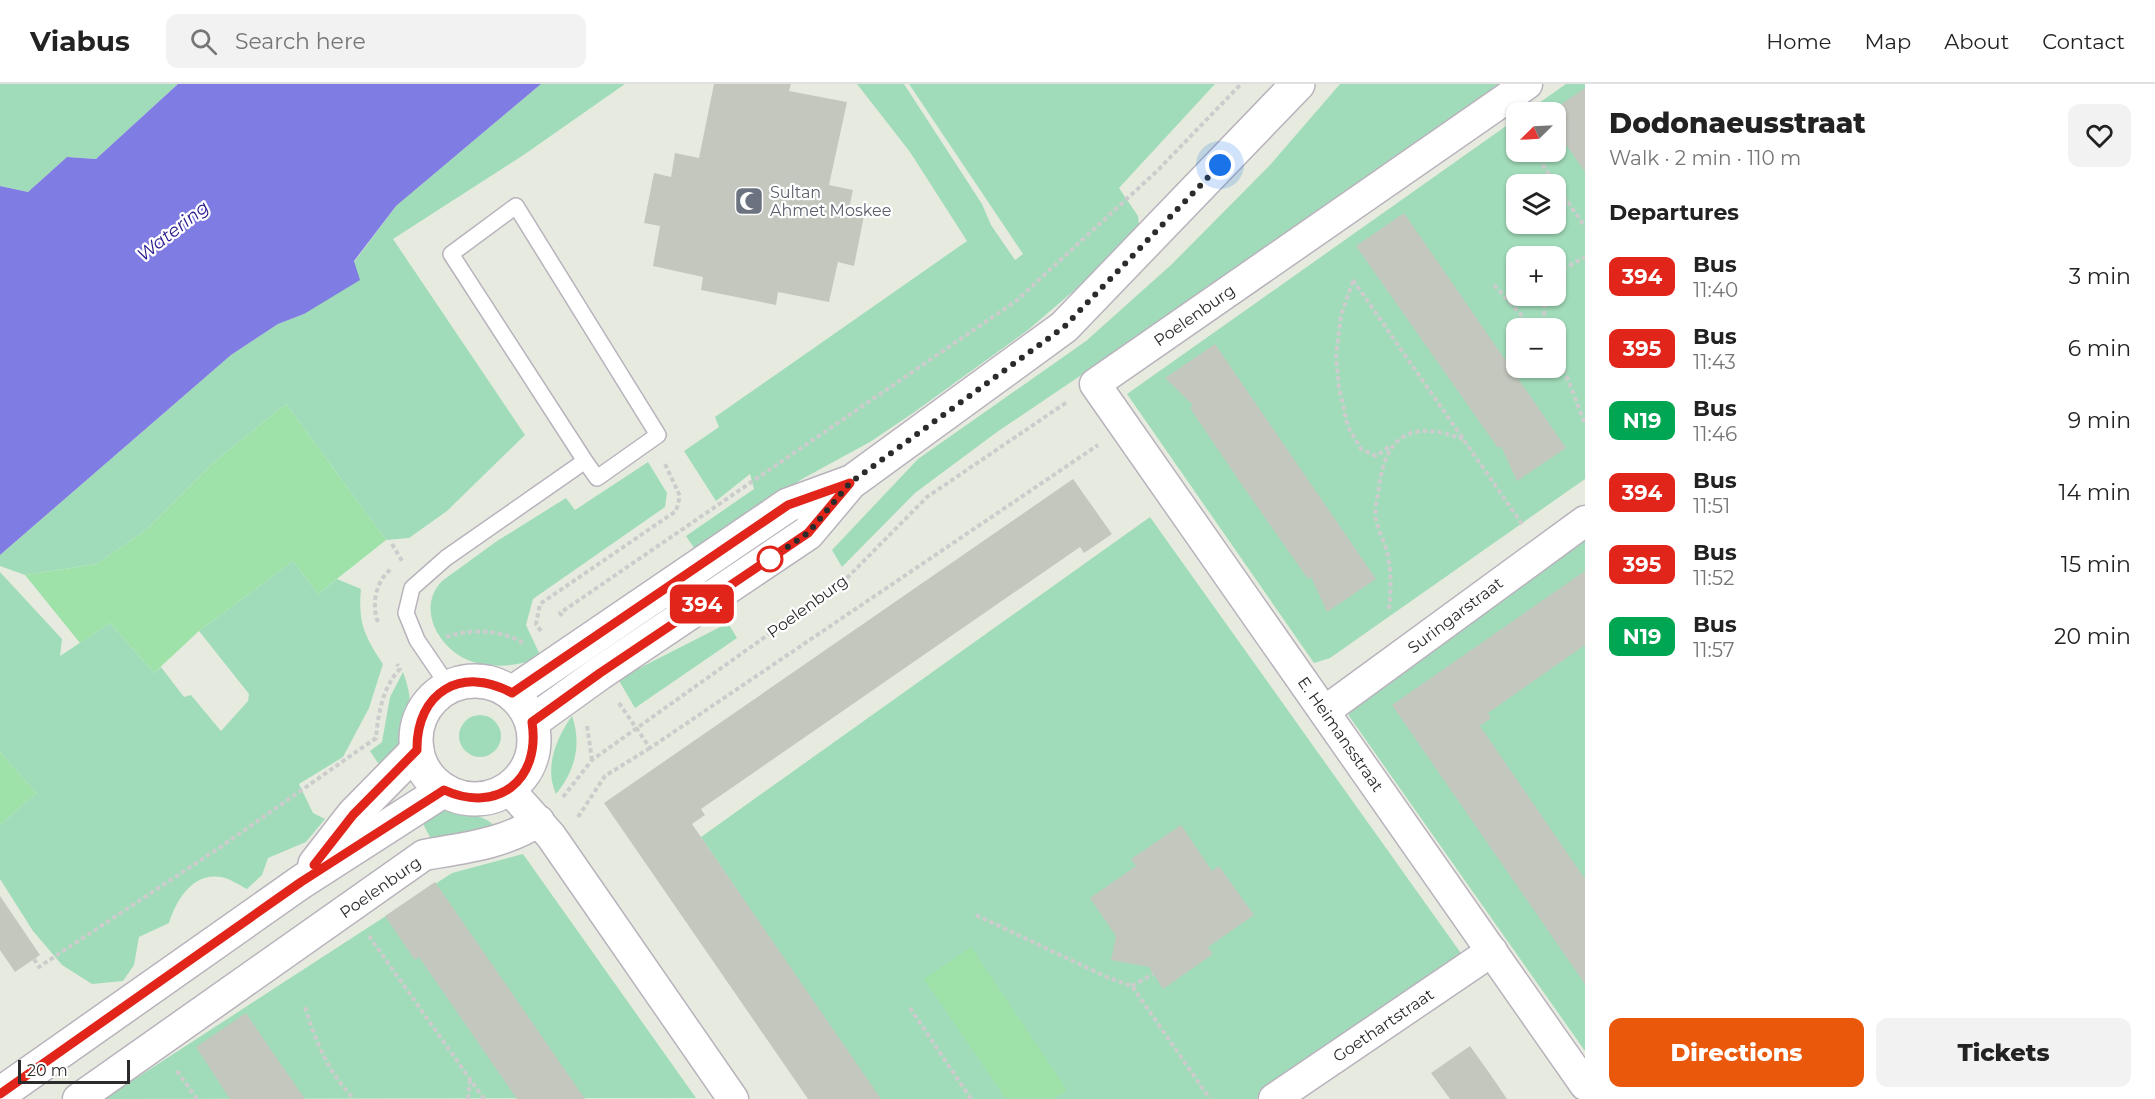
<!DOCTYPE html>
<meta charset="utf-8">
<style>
:root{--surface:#fff;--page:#f2f2f2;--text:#222;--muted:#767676;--line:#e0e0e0;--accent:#ea580c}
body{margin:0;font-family:Montserrat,sans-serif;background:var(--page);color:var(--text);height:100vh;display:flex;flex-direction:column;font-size:22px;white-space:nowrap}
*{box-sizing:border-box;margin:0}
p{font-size:20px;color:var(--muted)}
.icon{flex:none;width:33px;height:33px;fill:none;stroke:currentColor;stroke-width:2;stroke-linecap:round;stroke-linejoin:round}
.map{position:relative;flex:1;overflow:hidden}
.panel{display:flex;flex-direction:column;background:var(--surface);width:570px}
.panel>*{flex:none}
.badge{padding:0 12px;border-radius:9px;font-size:21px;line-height:39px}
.needle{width:39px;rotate:246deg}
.fabs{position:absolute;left:1506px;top:18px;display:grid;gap:12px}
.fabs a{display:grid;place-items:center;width:60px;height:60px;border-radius:12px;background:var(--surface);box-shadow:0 2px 4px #0004;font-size:30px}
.scale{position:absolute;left:18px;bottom:15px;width:112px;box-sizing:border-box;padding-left:6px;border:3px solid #2b2b2b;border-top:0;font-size:16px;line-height:21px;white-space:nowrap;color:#2b2b2b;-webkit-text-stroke:4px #fff;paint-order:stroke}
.you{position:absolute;width:30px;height:30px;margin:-15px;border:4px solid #fff;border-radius:50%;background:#1a73e8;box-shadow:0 0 0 9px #1a73e833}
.map>.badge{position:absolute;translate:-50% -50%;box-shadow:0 0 0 3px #fff}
h2{padding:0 24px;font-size:22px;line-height:54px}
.round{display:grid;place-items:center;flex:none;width:63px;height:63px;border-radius:12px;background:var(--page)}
.summary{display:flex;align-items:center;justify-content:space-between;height:102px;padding:0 24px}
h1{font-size:28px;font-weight:800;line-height:45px}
.button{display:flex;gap:12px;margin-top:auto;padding:12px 24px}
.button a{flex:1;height:69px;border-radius:12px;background:var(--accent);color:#fff;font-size:24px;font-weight:800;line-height:69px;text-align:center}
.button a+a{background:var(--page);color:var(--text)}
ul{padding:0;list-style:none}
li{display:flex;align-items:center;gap:18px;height:72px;padding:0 24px}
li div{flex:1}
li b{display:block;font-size:22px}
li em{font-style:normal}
li .badge{min-width:66px;font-weight:700;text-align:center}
header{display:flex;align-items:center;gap:36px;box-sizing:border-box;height:84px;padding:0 30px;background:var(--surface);border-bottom:2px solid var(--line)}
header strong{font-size:28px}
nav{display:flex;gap:33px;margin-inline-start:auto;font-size:21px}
.search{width:420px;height:54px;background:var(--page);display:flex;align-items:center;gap:15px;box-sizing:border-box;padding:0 21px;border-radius:12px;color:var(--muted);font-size:22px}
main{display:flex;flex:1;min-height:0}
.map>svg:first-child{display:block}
.green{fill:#a1dcba;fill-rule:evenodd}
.pitch{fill:#9ee2aa}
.water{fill:#7f7ce3}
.building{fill:#c3c7be}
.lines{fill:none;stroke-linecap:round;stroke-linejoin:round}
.lane-casing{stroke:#b9b2bd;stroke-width:18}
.street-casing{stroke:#b9b2bd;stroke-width:33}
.secondary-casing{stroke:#b9b2bd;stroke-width:36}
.path{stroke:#ccc;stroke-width:4;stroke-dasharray:4.5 3;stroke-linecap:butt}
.lane{stroke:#fff;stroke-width:15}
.street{stroke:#fff;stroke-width:30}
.secondary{stroke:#fff;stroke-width:33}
.line-casing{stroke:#fff;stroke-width:14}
.line{stroke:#e1251b;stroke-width:9}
.walk{stroke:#2b2b2b;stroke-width:6;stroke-dasharray:0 10.8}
.stop-dot{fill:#fff;stroke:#e1251b;stroke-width:3}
.labels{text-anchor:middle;stroke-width:4.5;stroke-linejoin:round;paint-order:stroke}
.worship-label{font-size:16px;fill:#5b616d;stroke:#fff;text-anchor:start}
.street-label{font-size:16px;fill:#2b2b2b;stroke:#fff}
.water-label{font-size:18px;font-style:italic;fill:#271b8f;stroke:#fff}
</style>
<header>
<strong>Viabus</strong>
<div class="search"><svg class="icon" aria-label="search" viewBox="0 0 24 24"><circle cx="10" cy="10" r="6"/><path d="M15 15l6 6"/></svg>Search here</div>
<nav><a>Home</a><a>Map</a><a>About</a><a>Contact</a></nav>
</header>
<main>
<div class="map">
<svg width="1585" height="1015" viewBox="0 0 1585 1015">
<rect width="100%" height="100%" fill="#e7ebdf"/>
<!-- green -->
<g class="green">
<polygon points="0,0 178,0 96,75 67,73 28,108 0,102"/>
<polygon points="541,0 625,0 525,70 393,155 525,351 447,427 409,454 386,456 286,320 214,378 146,446 97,480 25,491 0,482 0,471 231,271 278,240 304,230 354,178 396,122"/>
<polygon points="857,0 904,0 982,120 991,141 1015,176 1023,170 909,0 1215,0 1119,104 1138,132 1140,150 1028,246 913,329 870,358 802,395 696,467 686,452 754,405 750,390 716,417 684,367 719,343 715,333 967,157 910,68"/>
<polygon points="1340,0 1512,0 997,348 915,409 842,483 832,466 918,375 1086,257 1172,180 1270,81"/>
<path d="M1566,0H1585V395L1330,574L1314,579L1127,310L1516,35V68H1556V28H1526ZM1516,100H1556V140H1516ZM1516,172H1556V212H1516ZM1516,244H1556V284H1516Z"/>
<path d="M648,378L667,409L665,423L533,515L526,541L541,573C520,582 499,584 477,579C442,571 414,526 442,497L497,457L566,414L575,426Z"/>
<polygon points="1150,433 1463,872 1259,1015 879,1015 701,753"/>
<polygon points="1585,456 1585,967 1349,632 1349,621"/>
<path d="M293,477L318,510L337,495L361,505C358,538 364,552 383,580L369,624L343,673L299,700L313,729L325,735L306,758L268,774L262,791L247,805C239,801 229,794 221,793C192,788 176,817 169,839L139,853L134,881L123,897L92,900L62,881L33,847L0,795V741L36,709L0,668V488L62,555L60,572L110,539L154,589L161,583L184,613L191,611L221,647L248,617L249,610L199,547Z"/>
<polygon points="728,539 737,554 635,624 618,595"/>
<path d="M403,588C418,628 409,652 380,682L370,667L382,658L390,613Z"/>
<circle cx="480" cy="652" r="21"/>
<path d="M572,632C582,660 575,687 556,710C544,684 556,654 572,632Z"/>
<path d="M454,725C468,730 488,732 497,745C474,750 453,748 432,757L421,736L443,726Z"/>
<polygon points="523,770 696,1014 104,1015 452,789"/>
</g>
<!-- pitch -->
<g class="pitch">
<polygon points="286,320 386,456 318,510 293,477 199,547 154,589 110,539 80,559 25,491 97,480 146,446 214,378"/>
<polygon points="0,668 36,709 0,741"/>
<polygon points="971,863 1067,1006 1054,1015 1006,1015 924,895"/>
</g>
<!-- water -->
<polygon class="water" points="178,0 541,0 396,122 354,177 360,196 304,230 278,240 231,271 0,471 0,102 28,108 67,73 96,75"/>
<!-- building -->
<g class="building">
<polygon points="714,0 791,0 789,7 847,18 829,101 853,106 848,129 864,132 854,182 838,178 829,218 778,208 776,221 701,206 703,193 653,182 660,142 644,139 654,89 671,93 675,69 699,74"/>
<polygon points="1585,4 1585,88 1556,46 1556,28 1550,28"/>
<polygon points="1404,129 1566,364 1517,397 1501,362 1498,364 1356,162"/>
<polygon points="1215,260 1376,495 1327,528 1311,493 1308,495 1240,398 1190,324 1193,321 1165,294"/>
<polygon points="1073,395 1112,450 1084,469 1080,463 701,725 705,731 692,740 881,1015 808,1015 604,719"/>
<polygon points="1585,487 1585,561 1488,629 1491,634 1480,642 1585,795 1585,900 1392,621"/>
<polygon points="1181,741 1212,787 1219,782 1254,831 1208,863 1213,870 1163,905 1149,883 1111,876 1116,852 1090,814 1136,782 1131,775"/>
<polygon points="435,798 487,873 585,1015 517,1015 419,873 415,876 385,832"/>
<polygon points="0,812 40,871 15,888 0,866"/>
<polygon points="246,929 267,960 305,1015 230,1015 196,963"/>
<polygon points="1470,962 1490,990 1507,1015 1450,1015 1431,989"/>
</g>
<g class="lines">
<!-- lane casing -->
<g class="lane-casing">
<polyline id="lane" points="449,603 417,556 406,529 412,504 446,474 585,377 597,394 658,351 516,122 451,170 585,377"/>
</g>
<!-- street casing -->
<g class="street-casing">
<g id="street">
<polyline points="1527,0 1095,300 1585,1001"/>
<polyline points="1325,627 1585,437"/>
<polyline points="509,705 551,752 733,1015"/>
<path d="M78,1015L424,771C464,764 504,760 539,737"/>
<polyline points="1274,1015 1492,867"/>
</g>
</g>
<!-- secondary casing -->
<g class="secondary-casing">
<g id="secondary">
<circle cx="475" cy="656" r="59"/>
<polyline points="512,609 788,421 848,399"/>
<polyline points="532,638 600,589 808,449 850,399 1064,243 1298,0"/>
<polyline points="315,780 353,731 417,666"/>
<polyline points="0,1010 301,798 444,706"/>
</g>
</g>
<!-- path -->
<g class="path">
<polyline points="1534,68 1585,143"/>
<polyline points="1556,189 1585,173"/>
<polyline points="1353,196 1522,440"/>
<polyline points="1353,197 1341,231 1336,272 1339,304 1348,343 1361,365 1376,372 1390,362"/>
<polyline points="1494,201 1533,244"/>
<polyline points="1545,212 1544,235 1547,244"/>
<polyline points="1556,272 1569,298 1585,340"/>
<polyline points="392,460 402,477"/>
<path d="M1389,525C1391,505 1392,485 1386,465C1383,455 1378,445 1376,435C1374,425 1378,412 1379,403C1386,348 1414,337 1463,355"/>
<polyline points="562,532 560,529 1016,217 1157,87 1241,0"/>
<path d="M378,538C371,520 376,497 391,485"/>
<polyline points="541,547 536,540 540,520 676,427 680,412 665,380"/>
<path d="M446,553C469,545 502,545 523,559"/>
<polyline points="619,619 650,664 1098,361"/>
<polyline points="587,642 592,676"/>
<polyline points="563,713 592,676 845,496 927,413 1067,318"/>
<polyline points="578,733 605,692 650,664"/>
<polyline points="976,831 1109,894 1132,902 1210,1015"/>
<polyline points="369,852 484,1015"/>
<path d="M34,875L39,883L219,764L376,654C378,630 383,602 400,585L397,580"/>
<polyline points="1132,902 1153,890"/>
<path d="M305,923C316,958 328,988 354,1015"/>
<polyline points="910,924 971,1015"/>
<polyline points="177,987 197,1015"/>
<polyline points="468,1015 470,995"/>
</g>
<!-- lane -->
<use href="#lane" class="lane"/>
<!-- street -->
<use href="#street" class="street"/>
<!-- secondary -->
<use href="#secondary" class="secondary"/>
</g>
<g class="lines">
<!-- line casing -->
<g class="line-casing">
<path id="line" d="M0,1010L301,798L444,706C497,730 541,697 532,638L600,589L808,449L850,399L788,421L512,609C462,581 416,608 417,666L353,731L314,781"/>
</g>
<!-- line -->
<use href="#line" class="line"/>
<!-- walk -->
<polyline class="walk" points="770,475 808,449 850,399 1064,243 1220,81"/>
</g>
<!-- icons -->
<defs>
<g id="mosque-square" transform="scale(1.5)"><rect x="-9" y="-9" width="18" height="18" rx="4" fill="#6b7280" stroke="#fff"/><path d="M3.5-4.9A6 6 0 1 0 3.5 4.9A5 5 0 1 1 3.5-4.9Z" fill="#fff"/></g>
</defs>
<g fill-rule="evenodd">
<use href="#mosque-square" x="749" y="117"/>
</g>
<!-- markers -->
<circle class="stop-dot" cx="770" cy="475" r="12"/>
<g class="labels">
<!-- worship labels -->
<g class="worship-label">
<text x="770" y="114">Sultan<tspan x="770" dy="18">Ahmet Moskee</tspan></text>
</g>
<!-- street labels -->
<g class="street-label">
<text transform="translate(1194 231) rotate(-35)" y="6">Poelenburg</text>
<text transform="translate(807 522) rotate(-36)" y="6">Poelenburg</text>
<text transform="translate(1455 531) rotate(-37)" y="6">Suringarstraat</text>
<text transform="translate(1341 650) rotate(55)" y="6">E. Heimansstraat</text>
<text transform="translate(380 803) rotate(-35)" y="6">Poelenburg</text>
<text transform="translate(1383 941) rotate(-34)" y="6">Goethartstraat</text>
</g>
<!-- water labels -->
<g class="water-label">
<text transform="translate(173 147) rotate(-38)" y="6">Watering</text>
</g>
</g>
</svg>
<div class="fabs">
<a><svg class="needle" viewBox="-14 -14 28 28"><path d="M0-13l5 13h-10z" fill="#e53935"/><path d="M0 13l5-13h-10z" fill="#767676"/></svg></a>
<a><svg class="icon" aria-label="layers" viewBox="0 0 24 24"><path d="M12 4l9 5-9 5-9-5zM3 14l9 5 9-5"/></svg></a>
<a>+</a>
<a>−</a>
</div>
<div class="scale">20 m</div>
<div class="you" style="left:1220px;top:81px"></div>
<b class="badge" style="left:702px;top:520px;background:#e1251b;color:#fff">394</b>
</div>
<section class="panel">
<div class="summary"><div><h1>Dodonaeusstraat</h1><p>Walk · 2 min · 110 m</p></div><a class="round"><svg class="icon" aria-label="heart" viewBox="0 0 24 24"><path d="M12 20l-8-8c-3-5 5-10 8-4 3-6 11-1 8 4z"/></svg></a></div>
<h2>Departures</h2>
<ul>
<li><span class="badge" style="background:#e1251b;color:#fff">394</span><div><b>Bus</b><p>11:40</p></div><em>3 min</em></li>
<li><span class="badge" style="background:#e1251b;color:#fff">395</span><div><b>Bus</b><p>11:43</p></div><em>6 min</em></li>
<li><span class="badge" style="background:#00a651;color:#fff">N19</span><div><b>Bus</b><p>11:46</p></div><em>9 min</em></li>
<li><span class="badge" style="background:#e1251b;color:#fff">394</span><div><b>Bus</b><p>11:51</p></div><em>14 min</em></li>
<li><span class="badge" style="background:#e1251b;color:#fff">395</span><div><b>Bus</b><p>11:52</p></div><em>15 min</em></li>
<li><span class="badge" style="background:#00a651;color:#fff">N19</span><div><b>Bus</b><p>11:57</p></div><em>20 min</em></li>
</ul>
<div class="button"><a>Directions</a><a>Tickets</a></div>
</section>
</main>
